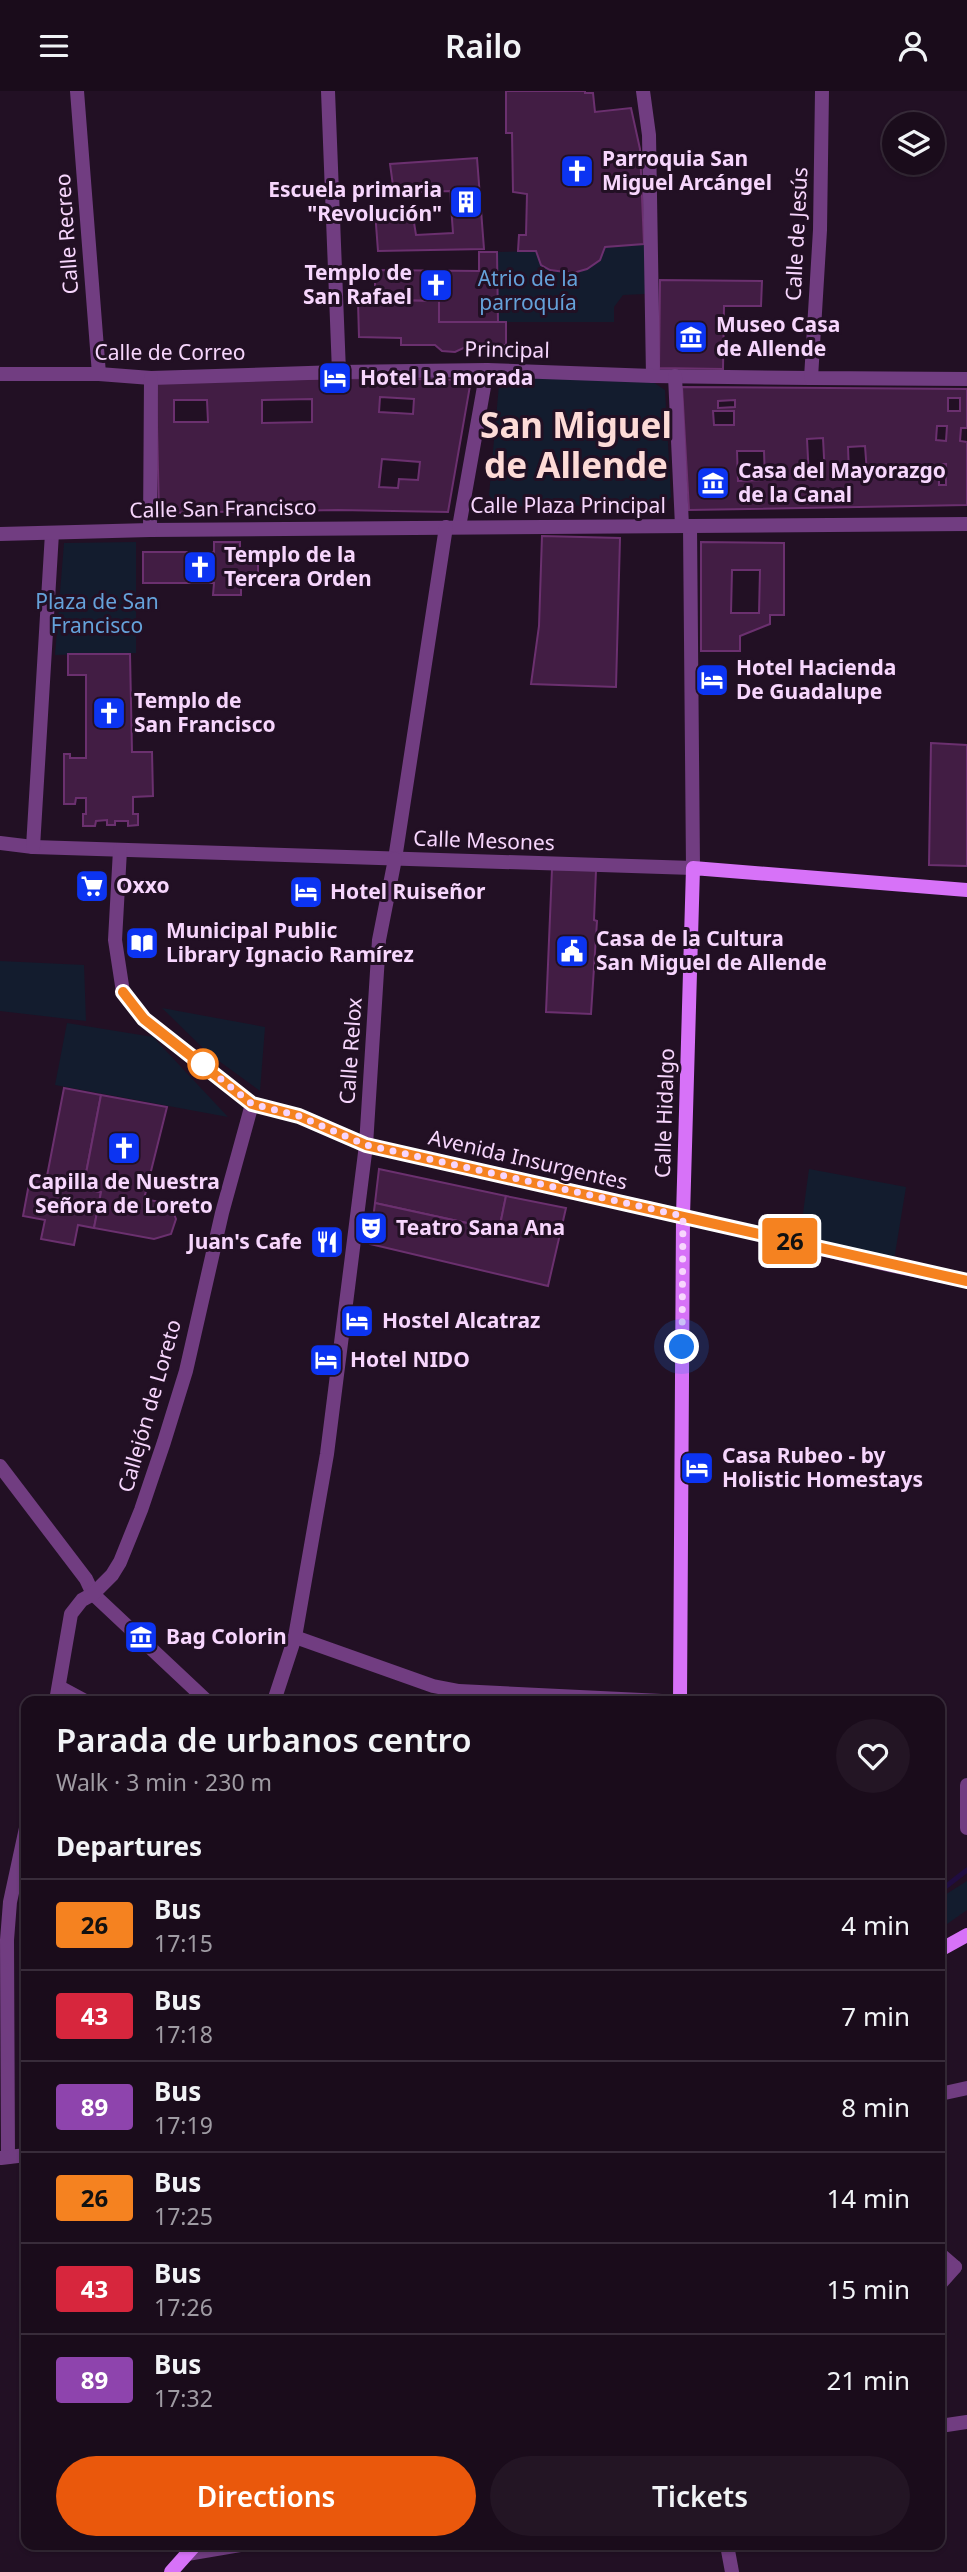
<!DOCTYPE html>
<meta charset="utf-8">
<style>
:root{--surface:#1a0c1b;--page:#231524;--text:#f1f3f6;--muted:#9f9ba3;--line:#382c3a;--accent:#ea580c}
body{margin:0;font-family:"Noto Sans",sans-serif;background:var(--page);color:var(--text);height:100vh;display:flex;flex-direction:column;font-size:26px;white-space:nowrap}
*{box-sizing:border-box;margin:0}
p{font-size:23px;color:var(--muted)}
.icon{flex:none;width:38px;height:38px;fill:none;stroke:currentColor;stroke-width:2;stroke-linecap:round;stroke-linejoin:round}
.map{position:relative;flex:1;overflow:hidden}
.panel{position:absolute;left:21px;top:1605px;width:924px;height:854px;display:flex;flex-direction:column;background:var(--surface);border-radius:14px;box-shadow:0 2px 5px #0004,0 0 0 2px var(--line)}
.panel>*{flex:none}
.badge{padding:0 14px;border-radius:5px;font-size:24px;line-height:46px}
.buttons{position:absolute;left:882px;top:21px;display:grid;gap:14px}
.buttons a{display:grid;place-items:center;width:63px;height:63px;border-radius:50%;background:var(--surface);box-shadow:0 2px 5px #0004,0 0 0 2px var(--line);font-size:35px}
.you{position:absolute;width:35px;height:35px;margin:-18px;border:5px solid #fff;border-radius:50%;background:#1a73e8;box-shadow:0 0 0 10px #1a73e833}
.map>.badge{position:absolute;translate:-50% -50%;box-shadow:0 0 0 4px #fff}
h2{padding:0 35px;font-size:26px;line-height:63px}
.round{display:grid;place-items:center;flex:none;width:74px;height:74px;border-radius:37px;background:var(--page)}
.overview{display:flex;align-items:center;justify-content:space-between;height:119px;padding:0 35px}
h1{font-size:33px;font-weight:600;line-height:52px}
.button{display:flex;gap:14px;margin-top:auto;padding:14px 35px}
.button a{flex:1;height:80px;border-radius:42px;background:var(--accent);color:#fff;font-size:28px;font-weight:600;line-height:80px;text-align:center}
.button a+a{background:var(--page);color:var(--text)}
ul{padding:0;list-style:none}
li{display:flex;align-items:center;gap:21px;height:91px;padding:0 35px;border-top:2px solid var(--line)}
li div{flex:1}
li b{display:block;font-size:26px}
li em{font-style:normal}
li .badge{min-width:77px;font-weight:700;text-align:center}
header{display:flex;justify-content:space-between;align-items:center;height:91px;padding:0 35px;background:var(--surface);font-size:32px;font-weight:600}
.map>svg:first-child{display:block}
.green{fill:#131c2e}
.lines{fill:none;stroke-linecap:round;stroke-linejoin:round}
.stream{stroke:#200d41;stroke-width:5}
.building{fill:#421d44;stroke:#6b306f;stroke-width:2;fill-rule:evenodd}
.pedestrian{stroke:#713d81;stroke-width:14}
.minor{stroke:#713d81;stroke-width:14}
.tertiary{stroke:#713d81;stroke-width:14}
.secondary{stroke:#d772f8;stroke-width:14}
.line-casing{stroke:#fff;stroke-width:16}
.line{stroke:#f58220;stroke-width:10}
.walk{stroke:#f7d6fd;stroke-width:7;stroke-dasharray:0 12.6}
.stop-dot{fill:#fff;stroke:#f58220;stroke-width:3.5}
.labels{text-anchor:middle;stroke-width:6;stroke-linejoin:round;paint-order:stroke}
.poi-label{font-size:21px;font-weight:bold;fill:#f7d6fd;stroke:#221024;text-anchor:start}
.street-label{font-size:21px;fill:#f7d6fd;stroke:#221024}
.park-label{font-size:21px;fill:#65a2da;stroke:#221024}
.town-label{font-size:35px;font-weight:bold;fill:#fddbd7;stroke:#221024}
</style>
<header><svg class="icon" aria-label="menu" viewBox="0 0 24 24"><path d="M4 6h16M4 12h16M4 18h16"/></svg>Railo<svg class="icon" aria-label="person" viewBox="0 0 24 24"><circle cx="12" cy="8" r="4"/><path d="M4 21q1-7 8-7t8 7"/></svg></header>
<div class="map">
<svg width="967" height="2481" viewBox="0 0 967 2481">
<rect width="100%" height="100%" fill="#221024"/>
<!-- green -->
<g class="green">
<path d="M644,153L645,203L623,204L614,216V231H498L497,161L536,160L541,174C566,187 594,184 605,156Z"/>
<polygon points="505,286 653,291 665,299 671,406 665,413 498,416 489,404 499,294"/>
<polygon points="136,451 136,562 55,564 64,452"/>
<polygon points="0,870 84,874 86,930 0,920"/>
<polygon points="162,917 265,936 260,1000 208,962"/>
<polygon points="67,932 153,946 228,1026 55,994"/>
<polygon points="809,1078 906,1096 893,1175 799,1152"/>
<polygon points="967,1790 967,1819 940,1838 940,1807"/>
</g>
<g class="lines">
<!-- stream -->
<polyline class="stream" points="940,1800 967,1779"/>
</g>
<!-- building -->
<g class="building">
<polygon points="506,0 585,0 585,2 593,2 595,21 631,17 640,58 644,153 605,156 600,169 587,178 573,182 550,179 541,174 536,160 518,160 519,144 526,144 527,103 513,101 512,42 506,42"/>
<polygon points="477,67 484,158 378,160 375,120 412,119 416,144 453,142 450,100 394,102 390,73"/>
<polygon points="479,161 497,161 498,231 439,231 439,210 375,209 375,179 479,180"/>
<polygon points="660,189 762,190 761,215 724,215 723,278 659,277"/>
<polygon points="375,209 439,210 439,231 506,231 506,254 472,253 455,261 442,260 435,254 401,254 401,247 359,246 358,211"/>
<path d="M344,287L471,289L448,421L338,419L159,422L156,291ZM380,306L414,308L413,323L379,321ZM312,308V331L262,332V309ZM174,309H207L208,331H174ZM382,368L420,371L418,389L399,388L398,397L379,396Z"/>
<path d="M682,296L967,298V337H961L960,350L967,351V414L689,419ZM948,307H960V320H948ZM735,309V316L718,317V310ZM713,320H734V334H714ZM937,335H947L946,350L936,349ZM823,347L825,386L809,387L807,348ZM865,355L867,382H849L848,356ZM737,360H764L765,389L738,390ZM939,373H946V394H939Z"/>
<polygon points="542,445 620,447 616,596 531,593 539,535"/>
<polygon points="214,451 240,451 240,462 258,462 258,491 241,491 241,504 213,504 214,492 143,492 143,461 214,461"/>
<path d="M701,451L784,452V524H770V533L740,545V560H701ZM732,479H760L759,522H731Z"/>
<polygon points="68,563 130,563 132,661 152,661 153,705 133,706 133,723 138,723 138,734 128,735 128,730 115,730 115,734 107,734 107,729 96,730 95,735 83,735 83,723 86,723 86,707 76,707 75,713 64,713 64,663 70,663 70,667 86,667 86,584 68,584"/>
<polygon points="931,652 967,654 967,775 929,774"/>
<polygon points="552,778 596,779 594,829 597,830 591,923 546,921"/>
<polygon points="64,997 101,1004 83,1098 101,1101 94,1137 78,1134 74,1154 41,1148 45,1129 23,1125 31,1082 47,1085"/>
<polygon points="101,1004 167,1016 144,1108 170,1113 176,1128 171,1143 154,1148 94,1137 101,1101 83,1098"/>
<polygon points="379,1078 506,1105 499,1139 375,1112"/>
<polygon points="506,1105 566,1117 548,1195 370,1153 375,1112 499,1139"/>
</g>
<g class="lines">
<!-- pedestrian -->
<g class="pedestrian">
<polyline points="643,0 649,44 653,285"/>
<polyline points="339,281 487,279 653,285 811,287"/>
<polyline points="675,285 682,435"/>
<polyline points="690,435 693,777"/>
<polyline points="459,436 487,279"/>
<polyline points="150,439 967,433"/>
<polyline points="395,768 446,436"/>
<polyline points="0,1375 86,1488 93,1503 207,1610"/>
</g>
<!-- minor -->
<g class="minor">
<polyline points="77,0 99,283"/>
<polyline points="822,0 820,139 811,287 967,288"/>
<polyline points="0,752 33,756 693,777"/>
<polyline points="33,756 52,442"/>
<polyline points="120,759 115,849 123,901 144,928 252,1013 299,1025 366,1054 683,1125 893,1175 967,1190"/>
<polyline points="295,1546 433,1595 459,1600 662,1610"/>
<polyline points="59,1596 85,1610"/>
<polyline points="56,1610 71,1523 82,1509 93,1503 112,1484 120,1471 141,1419 164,1351 186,1280 222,1122 252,1013"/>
<polyline points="274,1610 295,1546 327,1363 366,1054 379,849 395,768"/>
<polyline points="940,2003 967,1997"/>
<polyline points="8,2066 7,1849 10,1811 26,1737"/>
<polyline points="1,2067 26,2064"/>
<polyline points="940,2163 955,2176"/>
<polyline points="940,2193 955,2176"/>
<polyline points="940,2335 967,2331"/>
<polyline points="727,2454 732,2481"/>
<polyline points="187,2463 240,2454"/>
</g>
<!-- tertiary -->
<g class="tertiary">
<polyline points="0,283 99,283 151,287 339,281 328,0"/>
<polyline points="0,443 150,439 151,287"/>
<polyline points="967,1694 967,1737"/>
</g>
<!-- secondary -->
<g class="secondary">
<polyline points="680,1610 683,1125 693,777 967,799"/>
<polyline points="940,1859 967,1844"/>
<polyline points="171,2481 195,2454"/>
</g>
</g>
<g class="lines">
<!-- line casing -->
<g class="line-casing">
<polyline id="line" points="123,901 144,928 252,1013 299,1025 366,1054 967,1190"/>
</g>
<!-- line -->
<use href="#line" class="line"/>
<!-- walk -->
<polyline class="walk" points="203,973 197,969 252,1013 299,1025 366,1054 683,1125 682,1256"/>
</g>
<!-- icons -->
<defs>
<g id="church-square" transform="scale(1.75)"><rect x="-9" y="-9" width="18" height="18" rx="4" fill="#0c34f2" stroke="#221024"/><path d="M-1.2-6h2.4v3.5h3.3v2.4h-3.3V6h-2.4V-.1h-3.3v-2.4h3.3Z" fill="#fff"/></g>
<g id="building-square" transform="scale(1.75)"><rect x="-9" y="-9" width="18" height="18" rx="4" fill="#0c34f2" stroke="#221024"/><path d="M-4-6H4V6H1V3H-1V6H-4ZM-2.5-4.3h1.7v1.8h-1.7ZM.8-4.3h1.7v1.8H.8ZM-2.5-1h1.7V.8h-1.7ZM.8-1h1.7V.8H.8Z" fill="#fff"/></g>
<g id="museum-square" transform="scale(1.75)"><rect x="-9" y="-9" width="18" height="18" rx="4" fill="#0c34f2" stroke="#221024"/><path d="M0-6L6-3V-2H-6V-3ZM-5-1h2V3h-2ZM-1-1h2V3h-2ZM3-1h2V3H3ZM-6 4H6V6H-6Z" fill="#fff"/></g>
<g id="hotel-square" transform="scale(1.75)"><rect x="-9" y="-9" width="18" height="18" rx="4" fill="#0c34f2" stroke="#221024"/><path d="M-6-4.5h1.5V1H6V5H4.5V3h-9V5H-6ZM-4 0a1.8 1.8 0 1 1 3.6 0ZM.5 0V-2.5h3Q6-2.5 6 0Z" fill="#fff"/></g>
<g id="supermarket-square" transform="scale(1.75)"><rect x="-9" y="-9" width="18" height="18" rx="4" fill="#0c34f2" stroke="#221024"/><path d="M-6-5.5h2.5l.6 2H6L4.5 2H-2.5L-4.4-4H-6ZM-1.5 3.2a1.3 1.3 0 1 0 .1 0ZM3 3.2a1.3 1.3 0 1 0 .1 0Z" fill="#fff"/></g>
<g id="library-square" transform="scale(1.75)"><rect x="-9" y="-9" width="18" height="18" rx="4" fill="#0c34f2" stroke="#221024"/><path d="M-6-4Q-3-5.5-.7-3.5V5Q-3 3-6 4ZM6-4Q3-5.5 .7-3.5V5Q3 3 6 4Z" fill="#fff"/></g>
<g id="civic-square" transform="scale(1.75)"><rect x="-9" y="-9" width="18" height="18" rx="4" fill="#0c34f2" stroke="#221024"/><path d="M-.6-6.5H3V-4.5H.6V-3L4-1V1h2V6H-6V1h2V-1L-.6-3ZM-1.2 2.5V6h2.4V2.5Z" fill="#fff"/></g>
<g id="theatre-square" transform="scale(1.75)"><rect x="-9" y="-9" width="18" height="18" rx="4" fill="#0c34f2" stroke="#221024"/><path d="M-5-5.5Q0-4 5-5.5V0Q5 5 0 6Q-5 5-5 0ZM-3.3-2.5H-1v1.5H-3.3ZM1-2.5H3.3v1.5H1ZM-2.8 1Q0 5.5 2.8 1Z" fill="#fff"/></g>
<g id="restaurant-square" transform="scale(1.75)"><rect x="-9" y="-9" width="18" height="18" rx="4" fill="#0c34f2" stroke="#221024"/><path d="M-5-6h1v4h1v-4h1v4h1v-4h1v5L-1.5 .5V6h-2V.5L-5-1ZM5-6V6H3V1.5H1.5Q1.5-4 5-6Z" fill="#fff"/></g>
</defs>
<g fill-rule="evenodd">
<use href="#church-square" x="577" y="80"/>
<use href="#building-square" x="466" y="111"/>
<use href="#church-square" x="436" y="194"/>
<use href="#museum-square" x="691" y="246"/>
<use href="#hotel-square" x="335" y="287"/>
<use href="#museum-square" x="713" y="392"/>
<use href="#church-square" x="200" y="476"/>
<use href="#hotel-square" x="712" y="589"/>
<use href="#church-square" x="109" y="622"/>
<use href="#supermarket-square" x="92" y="795"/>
<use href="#hotel-square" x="306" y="801"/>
<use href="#library-square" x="142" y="852"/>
<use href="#civic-square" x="572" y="860"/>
<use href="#church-square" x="124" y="1057"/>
<use href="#theatre-square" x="371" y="1137"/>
<use href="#restaurant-square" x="327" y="1151"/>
<use href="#hotel-square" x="357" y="1230"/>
<use href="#hotel-square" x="326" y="1269"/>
<use href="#hotel-square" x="697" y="1377"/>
<use href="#museum-square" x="141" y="1546"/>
</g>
<!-- markers -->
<circle class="stop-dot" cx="203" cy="973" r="14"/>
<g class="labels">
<!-- poi labels -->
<g class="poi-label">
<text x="602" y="75">Parroquia San<tspan x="602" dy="24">Miguel Arcángel</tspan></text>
<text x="442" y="106" text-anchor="end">Escuela primaria<tspan x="442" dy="24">"Revolución"</tspan></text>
<text x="412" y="189" text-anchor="end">Templo de<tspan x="412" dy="24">San Rafael</tspan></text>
<text x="716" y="241">Museo Casa<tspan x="716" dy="24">de Allende</tspan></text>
<text x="360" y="294">Hotel La morada</text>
<text x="738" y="387">Casa del Mayorazgo<tspan x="738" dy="24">de la Canal</tspan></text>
<text x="224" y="471">Templo de la<tspan x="224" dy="24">Tercera Orden</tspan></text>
<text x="736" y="584">Hotel Hacienda<tspan x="736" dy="24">De Guadalupe</tspan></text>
<text x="134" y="617">Templo de<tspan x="134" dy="24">San Francisco</tspan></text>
<text x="116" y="802">Oxxo</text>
<text x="330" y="808">Hotel Ruiseñor</text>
<text x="166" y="847">Municipal Public<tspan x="166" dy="24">Library Ignacio Ramírez</tspan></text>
<text x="596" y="855">Casa de la Cultura<tspan x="596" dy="24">San Miguel de Allende</tspan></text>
<text x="124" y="1098" text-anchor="middle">Capilla de Nuestra<tspan x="124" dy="24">Señora de Loreto</tspan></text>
<text x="396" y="1144">Teatro Sana Ana</text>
<text x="302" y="1158" text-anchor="end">Juan's Cafe</text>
<text x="382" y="1237">Hostel Alcatraz</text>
<text x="350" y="1276">Hotel NIDO</text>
<text x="722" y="1372">Casa Rubeo - by<tspan x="722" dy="24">Holistic Homestays</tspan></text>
<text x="166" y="1553">Bag Colorin</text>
</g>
<!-- street labels -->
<g class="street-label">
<text transform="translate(67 143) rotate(-94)" y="7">Calle Recreo</text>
<text transform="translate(797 143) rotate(-87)" y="7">Calle de Jesús</text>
<text transform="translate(507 259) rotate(1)" y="7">Principal</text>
<text x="170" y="269">Calle de Correo</text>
<text x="568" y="422">Calle Plaza Principal</text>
<text transform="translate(223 418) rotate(-1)" y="7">Calle San Francisco</text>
<text transform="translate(484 750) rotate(2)" y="7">Calle Mesones</text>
<text transform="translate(351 960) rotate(-86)" y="7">Calle Relox</text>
<text transform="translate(665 1022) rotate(-88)" y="7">Calle Hidalgo</text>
<text transform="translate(528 1069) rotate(13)" y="7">Avenida Insurgentes</text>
<text transform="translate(150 1315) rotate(-74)" y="7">Callejón de Loreto</text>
</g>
<!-- park labels -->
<g class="park-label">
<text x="528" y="195">Atrio de la<tspan x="528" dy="24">parroquía</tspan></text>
<text x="97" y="518">Plaza de San<tspan x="97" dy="24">Francisco</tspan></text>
</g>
<!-- town labels -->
<g class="town-label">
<text x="576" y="347">San Miguel<tspan x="576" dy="40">de Allende</tspan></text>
</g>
</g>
</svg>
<div class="buttons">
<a><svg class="icon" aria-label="layers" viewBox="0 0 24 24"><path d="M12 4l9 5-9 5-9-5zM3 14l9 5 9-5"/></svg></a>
</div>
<div class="you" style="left:682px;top:1256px"></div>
<b class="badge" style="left:790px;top:1150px;background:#f58220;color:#111">26</b>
<section class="panel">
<div class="overview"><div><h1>Parada de urbanos centro</h1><p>Walk · 3 min · 230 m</p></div><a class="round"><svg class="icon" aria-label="heart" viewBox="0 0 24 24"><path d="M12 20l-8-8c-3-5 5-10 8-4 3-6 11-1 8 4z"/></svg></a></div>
<h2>Departures</h2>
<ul>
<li><span class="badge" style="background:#f58220;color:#111">26</span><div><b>Bus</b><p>17:15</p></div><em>4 min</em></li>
<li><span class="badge" style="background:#d7263d;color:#fff">43</span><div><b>Bus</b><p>17:18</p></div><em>7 min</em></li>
<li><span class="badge" style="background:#8e44ad;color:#fff">89</span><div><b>Bus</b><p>17:19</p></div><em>8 min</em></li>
<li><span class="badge" style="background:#f58220;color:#111">26</span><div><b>Bus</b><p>17:25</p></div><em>14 min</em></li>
<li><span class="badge" style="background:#d7263d;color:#fff">43</span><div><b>Bus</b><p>17:26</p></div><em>15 min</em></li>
<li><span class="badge" style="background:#8e44ad;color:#fff">89</span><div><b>Bus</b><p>17:32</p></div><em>21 min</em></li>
</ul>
<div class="button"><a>Directions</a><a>Tickets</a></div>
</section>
</div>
